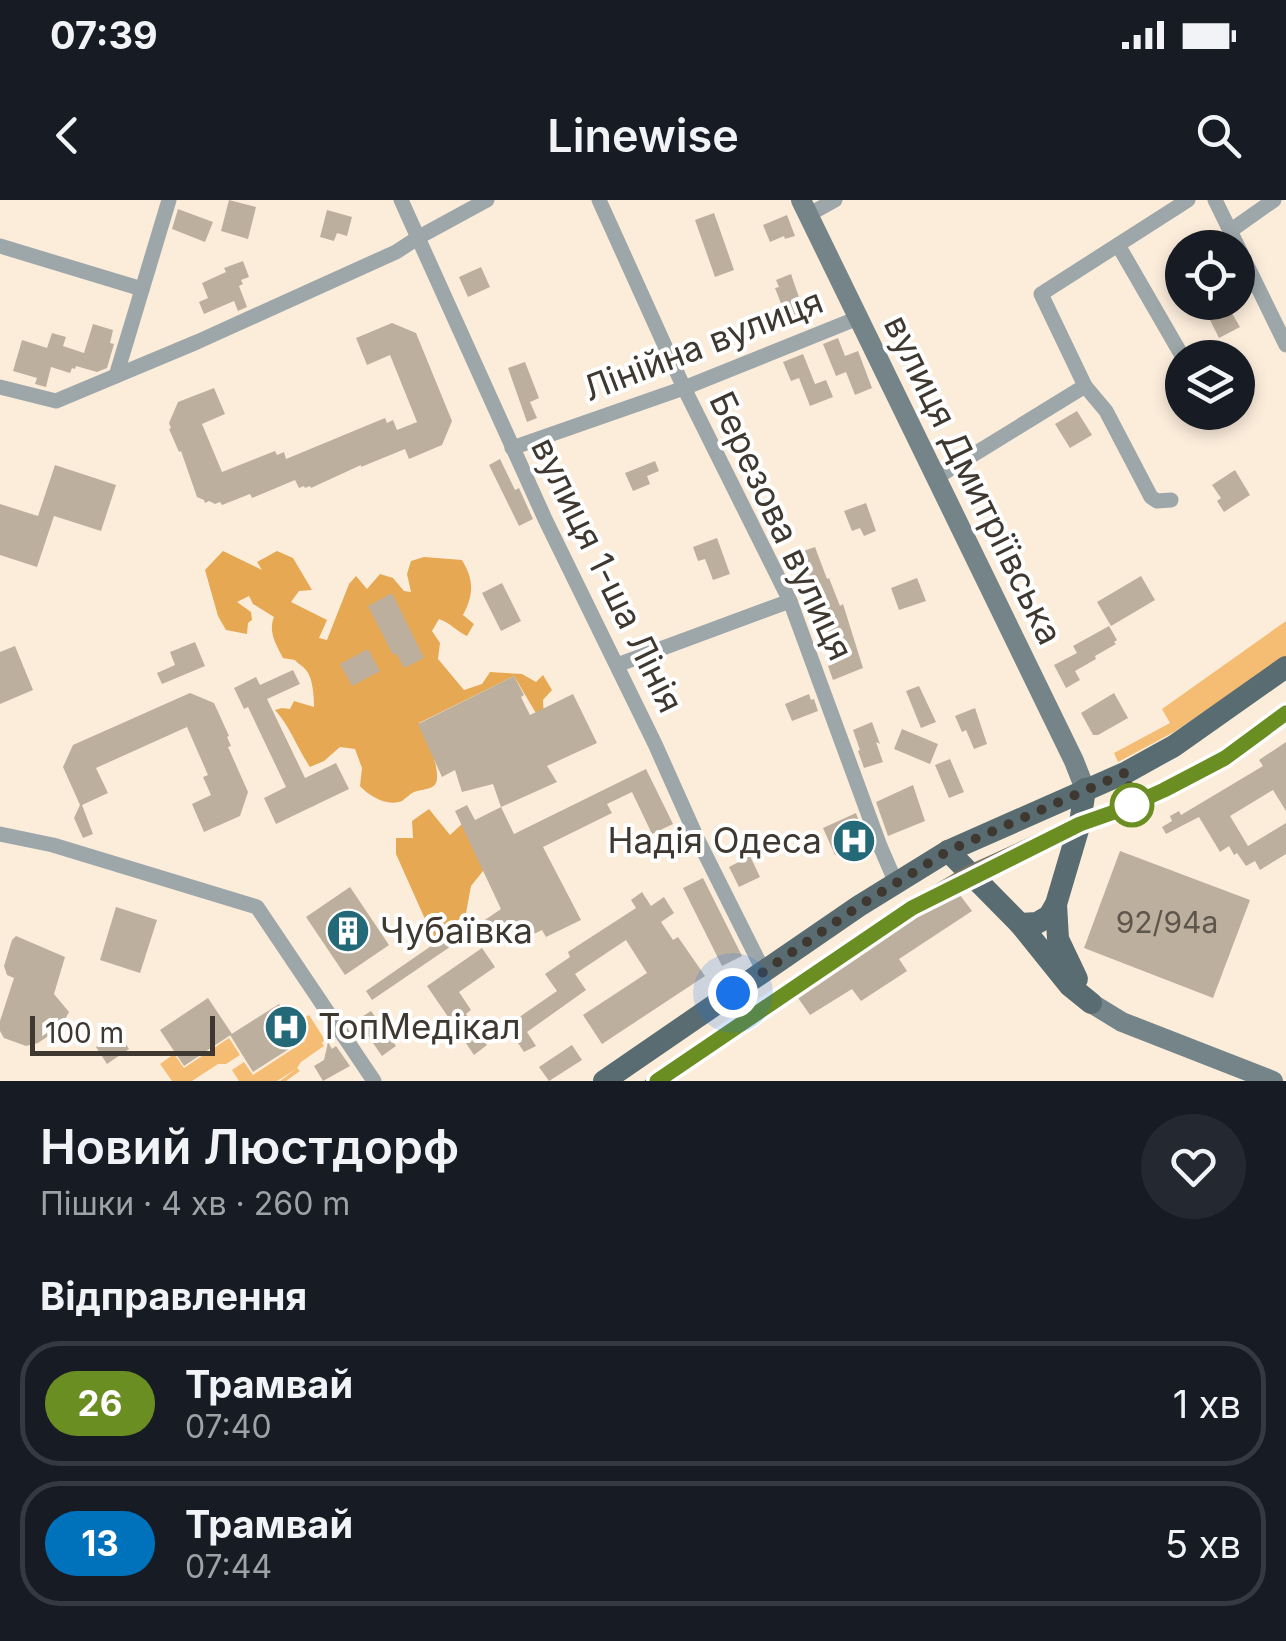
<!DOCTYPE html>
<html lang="uk">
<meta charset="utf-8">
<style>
:root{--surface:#171b24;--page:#242831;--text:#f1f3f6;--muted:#9ea1a6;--line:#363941}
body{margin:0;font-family:Inter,sans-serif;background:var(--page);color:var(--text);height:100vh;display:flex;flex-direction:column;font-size:38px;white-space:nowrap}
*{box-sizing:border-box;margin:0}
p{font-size:32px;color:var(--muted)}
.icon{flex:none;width:55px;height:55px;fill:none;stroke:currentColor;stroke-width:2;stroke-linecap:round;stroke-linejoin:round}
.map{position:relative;height:881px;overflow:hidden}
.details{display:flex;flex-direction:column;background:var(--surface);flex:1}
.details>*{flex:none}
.badge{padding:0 20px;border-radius:32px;font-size:35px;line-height:65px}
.buttons{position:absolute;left:1165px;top:30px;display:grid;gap:20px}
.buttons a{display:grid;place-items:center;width:90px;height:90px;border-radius:50%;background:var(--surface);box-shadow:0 5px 15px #0003;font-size:50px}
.scale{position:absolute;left:30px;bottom:25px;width:185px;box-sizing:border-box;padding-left:10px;border:5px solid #3e3831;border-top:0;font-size:28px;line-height:35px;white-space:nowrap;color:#3e3831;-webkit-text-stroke:8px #fff;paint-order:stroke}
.you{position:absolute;width:50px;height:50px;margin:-25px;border:8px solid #fff;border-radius:50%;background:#1a73e8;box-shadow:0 0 0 15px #1a73e833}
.map>.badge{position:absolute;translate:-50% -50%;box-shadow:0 0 0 5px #fff}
h2{padding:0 40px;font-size:38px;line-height:90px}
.round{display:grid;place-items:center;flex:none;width:105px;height:105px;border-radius:52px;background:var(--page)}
.head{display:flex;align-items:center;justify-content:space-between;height:170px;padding:0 40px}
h1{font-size:48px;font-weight:600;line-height:75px}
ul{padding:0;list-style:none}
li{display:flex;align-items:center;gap:30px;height:125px;margin:0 20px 15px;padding:0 20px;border:5px solid var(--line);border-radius:40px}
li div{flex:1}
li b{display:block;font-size:38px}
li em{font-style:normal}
li .badge{min-width:110px;font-weight:700;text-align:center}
.status{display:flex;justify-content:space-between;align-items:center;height:70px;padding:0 50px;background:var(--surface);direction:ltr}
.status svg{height:28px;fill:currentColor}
header{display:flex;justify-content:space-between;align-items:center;height:130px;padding:0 40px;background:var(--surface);font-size:45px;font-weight:600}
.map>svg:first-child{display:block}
.green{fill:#f5bd74}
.forest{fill:#e6a852}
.building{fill:#bdaf9e}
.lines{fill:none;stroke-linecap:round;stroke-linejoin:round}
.street{stroke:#9da7aa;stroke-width:15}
.secondary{stroke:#758489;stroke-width:20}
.primary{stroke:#586c71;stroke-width:22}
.tram{stroke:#7b7268;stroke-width:2.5}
.line-casing{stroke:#fff;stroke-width:22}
.line{stroke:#6b8e23;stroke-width:15}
.walk{stroke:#3e3831;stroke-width:10;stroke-dasharray:0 18}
.stop-dot{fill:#fff;stroke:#6b8e23;stroke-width:5}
.labels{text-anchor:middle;stroke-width:8;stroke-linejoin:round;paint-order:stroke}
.number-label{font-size:30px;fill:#5e564c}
.street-label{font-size:35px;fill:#3e3831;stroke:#fff}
.poi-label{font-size:35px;fill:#3e3831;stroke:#fff;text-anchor:start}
</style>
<div class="status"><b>07:39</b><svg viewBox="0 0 49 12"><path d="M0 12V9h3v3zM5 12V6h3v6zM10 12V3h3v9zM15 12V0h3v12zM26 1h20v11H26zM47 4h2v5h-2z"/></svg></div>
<header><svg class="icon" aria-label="back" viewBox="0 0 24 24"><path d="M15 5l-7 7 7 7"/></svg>Linewise<svg class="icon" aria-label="search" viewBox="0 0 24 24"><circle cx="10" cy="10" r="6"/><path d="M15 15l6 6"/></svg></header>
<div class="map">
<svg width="1286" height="881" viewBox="0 0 1286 881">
<rect width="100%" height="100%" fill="#fceddb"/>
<!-- green -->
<g class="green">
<polygon points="1286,421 1286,456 1174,532 1118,562 1114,553 1170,523 1162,509"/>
<polygon points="309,815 325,840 322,843 324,846 301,862 297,868 300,871 286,881 280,881 296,869 277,881 239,881 232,870 244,862 253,875 305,841 295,824"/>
<polygon points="229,838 240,855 226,864 218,864 192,881 172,881 160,864 174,854 184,868"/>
</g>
<!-- forest -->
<g class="forest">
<path d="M223,351L262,370L257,362L277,351L293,358L312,390L299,391L291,402L327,420L319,438L327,440L349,384L356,376L367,389L380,374L393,378L404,391L411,392L407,374L411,361L424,357L462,360C474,380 474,394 463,415L474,424L467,436C456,431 451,423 439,419L432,431L440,443L438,459L464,490L482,484L490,472L522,474L536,482L543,475L552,490L543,500L544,521L543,525L514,476L419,523C426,538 437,559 437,576C438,591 424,588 414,592C410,594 406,598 402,601C387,607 369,596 360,586L362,568L355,549L340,547L324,561L310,567C297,548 290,526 275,510L282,508L290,509L294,501L314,507C314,497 313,478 306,470C303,466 298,464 295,460L283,458C276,444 268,432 274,417L253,404L249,396L237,402L251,412L252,420L248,423L247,434L226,430L218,416L205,370Z"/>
<polygon points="429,609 450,635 462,624 487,666 471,686 466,713 453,725 433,737 396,654 396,638 413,638 412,621"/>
</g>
<!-- building -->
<g class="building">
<polygon points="229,0 256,7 248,39 221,31"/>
<polygon points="178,9 213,22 205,42 172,29"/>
<polygon points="327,10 352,17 347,36 337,33 334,41 320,37"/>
<polygon points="714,13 734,70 715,77 695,20"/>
<polygon points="787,15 795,36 785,39 784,36 770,42 763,25"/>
<polygon points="243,61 249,77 241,80 243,84 239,86 247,107 238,111 234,101 204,114 199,102 208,98 202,83 226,72 224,68"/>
<polygon points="481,67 490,87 468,97 459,77"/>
<polygon points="791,74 805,115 784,123 778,108 782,106 775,88 779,87 776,80"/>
<polygon points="1226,103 1240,127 1219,138 1207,114"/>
<polygon points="392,123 416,133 452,221 442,245 409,259 405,249 361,267 361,265 311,288 310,286 305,288 304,286 299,288 295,280 252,298 250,294 222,305 220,302 215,304 209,301 205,303 204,300 197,297 181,251 179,252 169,229 171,228 169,223 178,202 214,188 225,214 202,224 222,272 275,251 277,255 284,252 286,259 385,218 387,223 393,220 397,230 417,222 390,155 367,165 356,138"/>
<polygon points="93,124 113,130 110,143 114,144 107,168 97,172 76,166 75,169 72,168 70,173 51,167 46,187 35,184 37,178 13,171 22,140 47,148 52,133 66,137 63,146 84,153"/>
<polygon points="838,138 845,156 858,151 872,188 855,195 846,172 836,176 823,144"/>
<polygon points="803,154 815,184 826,180 833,197 810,206 799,178 791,181 783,162"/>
<polygon points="525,162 539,198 530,202 537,218 527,222 508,168"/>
<polygon points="1077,211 1092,235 1070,248 1055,224"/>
<polygon points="500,259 515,290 519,288 533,319 519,326 489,265"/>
<polygon points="655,261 659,271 647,276 650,284 633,291 625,273"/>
<polygon points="55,265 116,285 101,331 54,316 37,367 0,355 0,304 38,316"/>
<polygon points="1235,270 1250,295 1224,312 1217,301 1221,298 1212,285"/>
<polygon points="866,303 876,331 864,336 860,328 852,331 844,311"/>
<polygon points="717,338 730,374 713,380 705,359 698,361 693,347"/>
<polygon points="815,347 827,379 829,378 840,406 843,404 863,468 833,480 828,466 837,462 836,456 822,412 806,369 804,370 802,366 794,369 789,356"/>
<polygon points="1141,376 1155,400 1111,426 1097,402"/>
<polygon points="917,378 926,401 899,410 891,388"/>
<polygon points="502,383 521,421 501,431 482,393"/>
<polygon points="392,393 424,458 404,468 396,453 393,455 368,406"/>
<polygon points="1109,426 1117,440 1114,442 1116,444 1095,456 1096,459 1075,471 1080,480 1066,488 1054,465 1077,453 1073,446"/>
<polygon points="195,442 205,466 162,484 157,473 175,465 170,452"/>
<polygon points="15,446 33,490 0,504 0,452"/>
<polygon points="368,449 380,471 352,486 340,464"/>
<polygon points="293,470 300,484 267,499 305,578 336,563 349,589 276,624 264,598 286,587 248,507 244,509 234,488 256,477 260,485"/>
<polygon points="514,476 524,495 521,497 530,515 573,494 597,543 547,566 557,582 501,607 493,584 462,592 455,570 442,577 418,524"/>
<polygon points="919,486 936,522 921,528 906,491"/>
<polygon points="190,493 214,503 229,536 227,537 231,546 228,547 248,592 240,616 204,632 192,604 211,595 203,577 208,575 187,527 96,568 108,593 82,605 93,634 83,638 74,618 80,605 63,567 73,545"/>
<polygon points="1114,493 1128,518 1098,535 1093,535 1081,513"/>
<polygon points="809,494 811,500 814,499 818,511 792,521 785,504"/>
<polygon points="975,508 987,544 974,549 966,530 962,532 955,516"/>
<polygon points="872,522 880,544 876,542 883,562 864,568 858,551 860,550 853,530"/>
<polygon points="902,529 938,544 930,564 894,549"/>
<polygon points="1286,542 1286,611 1273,590 1230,616 1248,646 1286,623 1286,654 1260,670 1255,661 1246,666 1237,653 1234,655 1229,646 1220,652 1199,617 1166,634 1162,627 1172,621 1170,616 1179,611 1181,615 1263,566 1259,560"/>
<polygon points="950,559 964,592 949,598 935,565"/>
<polygon points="646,569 673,624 652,634 632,592 607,604 612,613 543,647 581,720 546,737 542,730 517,742 511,729 495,741 482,722 501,709 455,611 467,605 475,620 501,607 514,634"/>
<polygon points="913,585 925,621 888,636 876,602"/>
<polygon points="856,613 866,641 835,655 823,628"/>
<polygon points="1120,651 1250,700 1213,798 1084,748"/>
<polygon points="750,656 760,677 739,687 729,667"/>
<polygon points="703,678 742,756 722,766 683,688"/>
<polygon points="350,687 389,745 345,775 306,717"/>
<polygon points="957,691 972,711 899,759 907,771 861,801 852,789 810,815 796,795 874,742"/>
<polygon points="642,692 651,706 664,697 674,713 661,722 673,740 678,737 705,776 602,844 583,815 647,773 626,740 575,774 586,790 527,832 536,846 524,852 512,834 521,829 515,820 557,791 545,774 570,757 568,752 636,708 631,700"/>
<polygon points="116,707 157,720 140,773 100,760"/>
<polygon points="460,726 466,736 372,800 366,791"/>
<polygon points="16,736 65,757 54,794 69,812 60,828 38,843 26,846 4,838 0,831 0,821 14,778 7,775 4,766 12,740"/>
<polygon points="482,748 495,767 459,792 471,810 466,814 487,845 474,855 427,786"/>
<polygon points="208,798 232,834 184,866 160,830"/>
<polygon points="279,804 303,840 253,872 230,835"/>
<polygon points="371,811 396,846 382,856 357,820"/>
<polygon points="118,832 129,849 107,864 96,847"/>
<polygon points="328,842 332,849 336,846 350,866 323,881 314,866 324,860"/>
<polygon points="572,845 582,860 549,881 539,867"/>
</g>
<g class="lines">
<!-- street -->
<g class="street">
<polyline points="401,0 545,319 655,544 697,638 764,772"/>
<polyline points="599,0 684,188 790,401 880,646 896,683"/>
<polyline points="1215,0 1286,145"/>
<polyline points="808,15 835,0"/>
<polyline points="1230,31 1274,0"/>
<polyline points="1118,45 1181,154"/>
<polyline points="0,46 142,89"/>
<polyline points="116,176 169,0"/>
<polyline points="1085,186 1106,211 1151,297 1157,301 1171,300"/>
<polyline points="0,187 56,201 197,142 396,52 419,37 487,0"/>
<polyline points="512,248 684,188 858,118"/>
<polyline points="937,277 1085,186 1041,94 1188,0"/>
<polyline points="617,465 790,401"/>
<polyline points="0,634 53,645 257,707 374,881"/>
</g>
<!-- secondary -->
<g class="secondary">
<polyline points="801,0 1074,561 1085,589"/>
<polyline points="1091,803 1122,822 1273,881"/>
</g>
<!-- primary -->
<g class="primary">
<polyline points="948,651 1020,724 1070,786 1091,803"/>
<polyline points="1056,704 1058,739 1077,779"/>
<polyline points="1020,724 1037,723 1049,716 1056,704 1080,623 1085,589"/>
<polyline points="604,881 859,706 948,651 1127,572 1174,546 1286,467"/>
</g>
<!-- tram -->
<polyline class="tram" points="646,881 908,702 965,668 1081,615 1129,599 1170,580 1225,550 1286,505"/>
</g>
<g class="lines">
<!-- line casing -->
<g class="line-casing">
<polyline id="line" points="657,881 912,708 1080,624 1120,610 1164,590 1225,558 1286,513"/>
</g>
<!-- line -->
<use href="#line" class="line"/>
<!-- walk -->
<polyline class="walk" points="733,793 859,706 948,651 1127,572 1132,605"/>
</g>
<!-- icons -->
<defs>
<g id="hospital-disc" transform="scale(2.25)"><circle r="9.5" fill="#236978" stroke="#fff"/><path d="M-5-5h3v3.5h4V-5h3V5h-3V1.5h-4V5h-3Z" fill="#fff"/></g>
<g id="building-disc" transform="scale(2.25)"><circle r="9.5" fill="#236978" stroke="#fff"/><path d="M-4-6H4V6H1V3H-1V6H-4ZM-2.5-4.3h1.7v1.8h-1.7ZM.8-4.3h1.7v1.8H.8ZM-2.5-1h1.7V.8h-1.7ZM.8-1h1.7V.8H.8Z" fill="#fff"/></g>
</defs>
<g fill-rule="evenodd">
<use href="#hospital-disc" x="854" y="641"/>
<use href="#building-disc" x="348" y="731"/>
<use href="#hospital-disc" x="286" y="827"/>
</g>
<!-- markers -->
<circle class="stop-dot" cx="1132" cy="605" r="20"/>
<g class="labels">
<!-- number labels -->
<g class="number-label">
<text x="1167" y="733">92/94а</text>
</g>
<!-- street labels -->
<g class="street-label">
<text transform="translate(703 145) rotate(-21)" y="12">Лінійна вулиця</text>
<text transform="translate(973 280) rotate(64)" y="12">вулиця Дмитріївська</text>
<text transform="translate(781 326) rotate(65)" y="12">Березова вулиця</text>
<text transform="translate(607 375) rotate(64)" y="12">вулиця 1-ша Лінія</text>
</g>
<!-- poi labels -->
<g class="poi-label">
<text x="822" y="653" text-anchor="end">Надія Одеса</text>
<text x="380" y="743">Чубаївка</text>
<text x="318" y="839">ТопМедікал</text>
</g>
</g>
</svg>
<div class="buttons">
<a><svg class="icon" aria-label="locate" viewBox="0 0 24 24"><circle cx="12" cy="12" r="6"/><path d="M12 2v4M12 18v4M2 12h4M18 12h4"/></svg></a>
<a><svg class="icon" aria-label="layers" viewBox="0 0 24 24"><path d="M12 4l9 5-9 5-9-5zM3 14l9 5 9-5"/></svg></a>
</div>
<div class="scale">100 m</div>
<div class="you" style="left:733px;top:793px"></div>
</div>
<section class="details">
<div class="head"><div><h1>Новий Люстдорф</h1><p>Пішки · 4 хв · 260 m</p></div><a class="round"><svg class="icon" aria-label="heart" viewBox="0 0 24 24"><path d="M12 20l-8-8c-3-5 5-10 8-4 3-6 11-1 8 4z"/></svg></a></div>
<h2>Відправлення</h2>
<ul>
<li><span class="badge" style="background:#6b8e23;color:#fff">26</span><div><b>Трамвай</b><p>07:40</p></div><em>1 хв</em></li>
<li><span class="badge" style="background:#0072bc;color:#fff">13</span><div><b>Трамвай</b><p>07:44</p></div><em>5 хв</em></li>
</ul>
</section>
